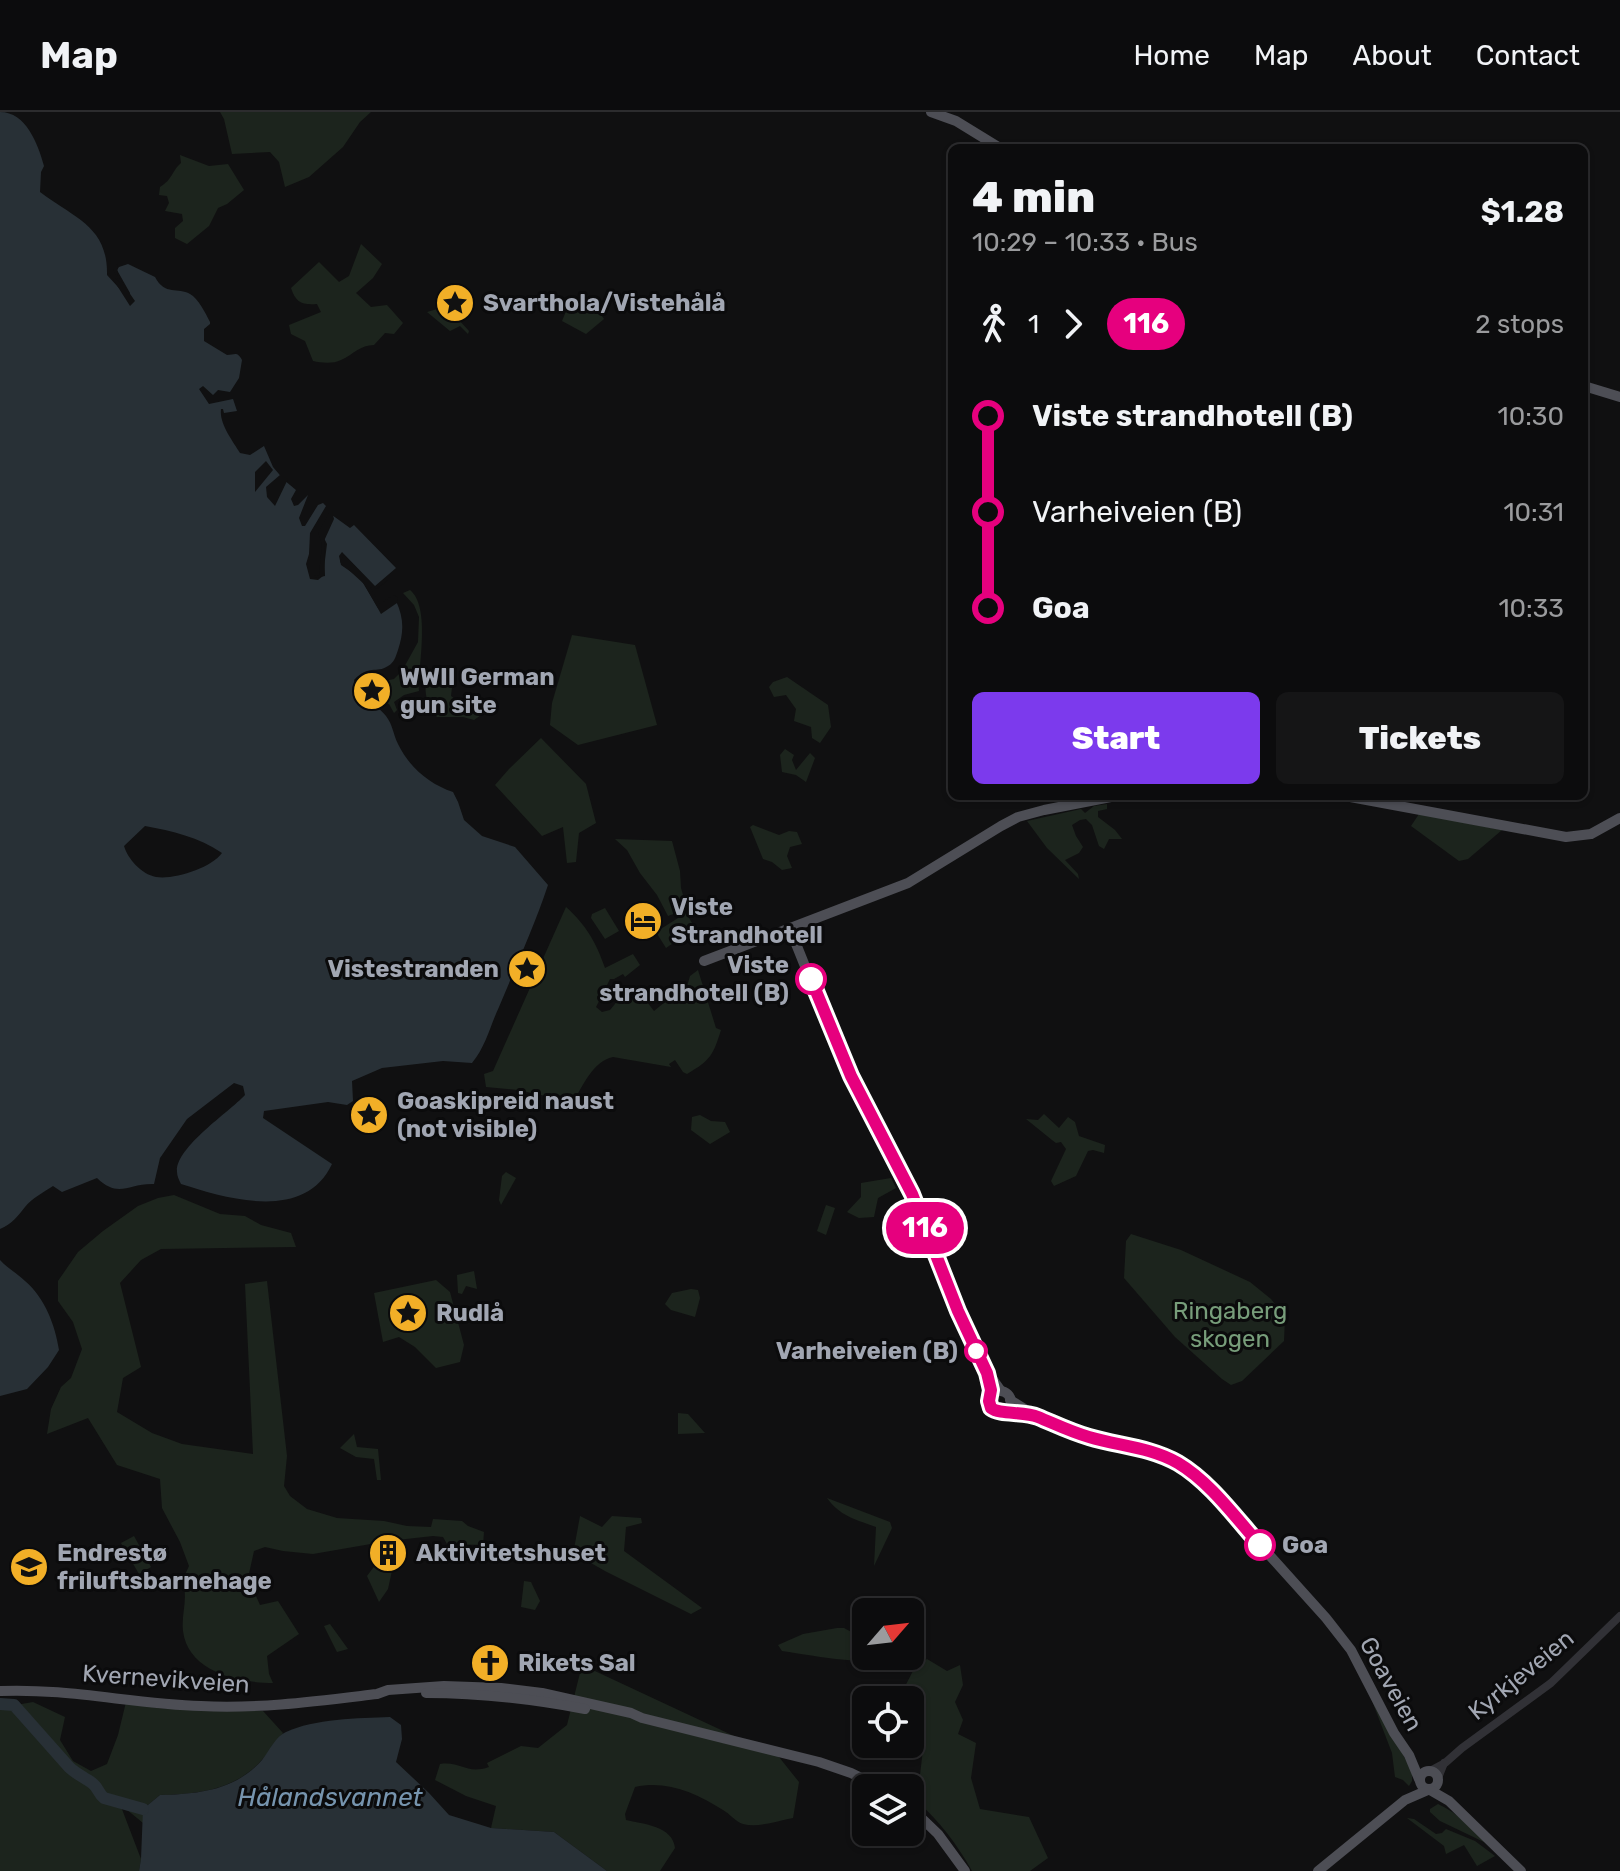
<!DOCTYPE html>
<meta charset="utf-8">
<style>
:root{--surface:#0c0c0d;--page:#151516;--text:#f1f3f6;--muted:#9a9b9d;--line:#2c2c2e;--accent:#7c3aed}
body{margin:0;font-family:Rubik,sans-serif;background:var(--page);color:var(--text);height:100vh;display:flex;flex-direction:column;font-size:30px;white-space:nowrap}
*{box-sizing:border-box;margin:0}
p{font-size:26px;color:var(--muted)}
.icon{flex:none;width:44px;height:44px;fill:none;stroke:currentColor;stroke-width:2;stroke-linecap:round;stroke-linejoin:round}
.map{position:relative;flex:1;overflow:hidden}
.side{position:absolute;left:948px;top:32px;width:640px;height:656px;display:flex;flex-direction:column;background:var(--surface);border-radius:12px;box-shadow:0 2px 6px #0004,0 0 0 2px var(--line)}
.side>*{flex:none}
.badge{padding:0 16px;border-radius:26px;font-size:28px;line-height:52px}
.needle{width:52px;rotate:62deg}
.controls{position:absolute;left:852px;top:1486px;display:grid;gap:16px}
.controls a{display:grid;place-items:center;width:72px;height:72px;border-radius:12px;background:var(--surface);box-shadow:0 2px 6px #0004,0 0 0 2px var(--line);font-size:40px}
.map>.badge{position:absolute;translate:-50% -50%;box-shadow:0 0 0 4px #fff}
.legs{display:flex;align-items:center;gap:12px;height:88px;padding:0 24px;font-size:26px}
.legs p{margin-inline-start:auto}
.head{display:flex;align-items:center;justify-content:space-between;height:136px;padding:0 24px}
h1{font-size:44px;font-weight:800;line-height:60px}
.action{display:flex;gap:16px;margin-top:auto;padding:16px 24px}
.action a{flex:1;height:92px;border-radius:12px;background:var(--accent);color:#fff;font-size:32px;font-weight:800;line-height:92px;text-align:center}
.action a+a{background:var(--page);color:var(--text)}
ul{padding:0 24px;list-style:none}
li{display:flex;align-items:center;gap:28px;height:96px;font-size:30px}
li i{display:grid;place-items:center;width:12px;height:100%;margin:0 10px;background:currentColor}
li i::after{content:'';width:20px;height:20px;margin:-10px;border:6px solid;border-radius:50%;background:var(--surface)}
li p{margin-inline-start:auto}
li:first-child i{background:linear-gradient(#0000 50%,currentColor 0)}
li:last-child i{background:linear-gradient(currentColor 50%,#0000 0)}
header{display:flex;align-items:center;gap:48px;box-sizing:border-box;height:112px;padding:0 40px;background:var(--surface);border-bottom:2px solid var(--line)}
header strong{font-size:38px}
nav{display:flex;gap:44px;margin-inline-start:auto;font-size:28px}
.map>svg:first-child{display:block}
.green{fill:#1c241d}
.water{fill:#283036;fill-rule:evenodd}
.pier{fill:#101011}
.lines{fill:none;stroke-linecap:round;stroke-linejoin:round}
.river{stroke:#283036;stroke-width:12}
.minor{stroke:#313136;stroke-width:8}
.major{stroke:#4d4e55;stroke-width:10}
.line-1-casing{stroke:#fff;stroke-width:18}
.line-1{stroke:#e6007e;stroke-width:12}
.stop-1-dot{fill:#fff;stroke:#e6007e;stroke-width:4}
.labels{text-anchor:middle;stroke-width:6;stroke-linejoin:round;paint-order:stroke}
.poi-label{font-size:24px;font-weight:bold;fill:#a1a6b2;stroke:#0b0b0c;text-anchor:start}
.stop-label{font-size:24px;font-weight:bold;fill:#a1a6b2;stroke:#0b0b0c;text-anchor:end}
.park-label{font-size:24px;fill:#779d7a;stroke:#0b0b0c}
.street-label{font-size:24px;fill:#a1a6b2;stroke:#0b0b0c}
.water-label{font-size:26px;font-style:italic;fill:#7694ae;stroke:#0b0b0c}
</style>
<header>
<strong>Map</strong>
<nav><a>Home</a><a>Map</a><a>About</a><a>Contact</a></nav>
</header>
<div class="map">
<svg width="1620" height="1759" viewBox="0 0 1620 1759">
<rect width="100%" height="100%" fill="#101011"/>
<!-- green -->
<g class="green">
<polygon points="220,0 371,0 360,10 343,35 309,65 285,75 279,50 270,40 232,42 224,7"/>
<path d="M180,43L209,54L228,52L244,78L227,92L218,96L209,114L187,132L175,126V116L183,109L182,102L165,99L169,91L167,84L159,83L160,75C173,67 171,60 181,51Z"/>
<path d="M361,132L382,152L373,166L356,181L371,195L387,193L403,211L394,222L385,221L374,233C360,233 354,242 341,248C333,252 322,251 313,249L305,229L291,222L289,213L321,200L317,192C302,193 296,191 291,176L319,150L339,170L349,164Z"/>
<polygon points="585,180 604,207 586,222 562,209 567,197"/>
<polygon points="451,193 458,199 458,207 469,219 468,222 460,214 450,219 427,200"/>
<path d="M410,478C431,495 418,554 419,579L404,583L394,590L397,598L394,601L389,592L383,590L380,570L394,567L402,559L418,530L419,505L414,493L403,481Z"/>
<polygon points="572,523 635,533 657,613 578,633 550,613 552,591"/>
<path d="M435,559C437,570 441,573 452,575L451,584L464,594L475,593L481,603L474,608L463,605H437C426,592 419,570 435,559Z"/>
<polygon points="787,565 828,593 831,615 820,631 812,626 811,615 794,609 796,597 786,583 774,585 769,575 773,570"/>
<polygon points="541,626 586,672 596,711 579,721 576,750 567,751 563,715 542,724 495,673 509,657"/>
<polygon points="785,637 794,643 792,648 796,658 810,641 815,646 806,670 796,663 782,660 780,643"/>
<polygon points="1107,692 1107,697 1098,699 1098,705 1115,718 1122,727 1109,727 1104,737 1099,734 1092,713 1086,707 1080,708 1072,713 1076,724 1083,735 1079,741 1065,748 1078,762 1079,767 1047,736 1027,709 1081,697 1085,701 1094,694"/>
<polygon points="1419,702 1502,718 1468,747 1459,749 1411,714"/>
<polygon points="753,713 779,723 789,719 797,720 802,732 790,735 787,744 792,756 782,758 772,750 763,747 750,715"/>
<polygon points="615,727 672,729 680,759 681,776 687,797 668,804 657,783 640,761 627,738"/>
<path d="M566,795C586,813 596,830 605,856L633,842L640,853L625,865L623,862L614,867H610L596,895L602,900L610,898L624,881L647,890L654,899L688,871L690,864L698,858L716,916L721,918C713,943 711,948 687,962L683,960L675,948L669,952L671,955L613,945C593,949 583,974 573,990L518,978L486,975L484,962L493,959Z"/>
<polygon points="605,796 619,819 605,827 591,806 592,802"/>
<polygon points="686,801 695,816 666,836 656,820"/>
<polygon points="1044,1002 1059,1016 1068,1005 1075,1010 1079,1024 1105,1033 1104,1041 1093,1038 1088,1039 1076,1064 1054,1074 1051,1069 1066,1037 1061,1030 1056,1031 1052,1028 1026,1007 1038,1008"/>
<polygon points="700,1003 711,1009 725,1010 730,1020 710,1032 691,1018 692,1005"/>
<polygon points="506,1060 516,1066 501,1093 499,1088 502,1064"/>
<polygon points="891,1066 896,1076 878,1086 874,1105 859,1106 847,1100 861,1085 861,1071"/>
<path d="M174,1083L220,1102L245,1104L261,1113L291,1121L296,1135L161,1137L141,1148L120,1171L141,1255L123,1266L117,1300L152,1321L182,1332L253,1342L245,1172L267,1169L287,1344L284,1374L290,1384L307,1397L337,1406L384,1409L407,1414L431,1415L433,1407L462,1409L468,1414L484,1420L483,1433L447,1432L443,1425L433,1424L388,1429L313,1442L283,1439L265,1435L254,1439L248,1466L260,1493L278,1489L299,1522L267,1544L269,1562L273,1571C239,1571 188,1560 183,1519C181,1501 189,1485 182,1469L189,1454L180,1430L162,1396L160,1367L117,1353L88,1306L47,1322L51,1297L61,1275L71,1266L82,1237L73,1210L58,1189V1169L78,1140L103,1119L138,1094L158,1086Z"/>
<polygon points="826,1093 835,1096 826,1123 817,1119"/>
<polygon points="1131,1122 1181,1138 1250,1170 1271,1187 1285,1205 1284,1229 1242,1269 1231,1273 1222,1267 1175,1225 1124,1166 1126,1129"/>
<polygon points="474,1159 477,1177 466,1174 462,1182 458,1181 457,1163"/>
<polygon points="436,1168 450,1180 464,1233 460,1250 436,1256 415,1235 399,1225 383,1230 374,1181"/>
<polygon points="691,1177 698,1178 700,1186 695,1205 671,1198 665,1192 672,1181"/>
<polygon points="678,1301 688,1302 705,1321 678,1322"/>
<polygon points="354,1322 357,1335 378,1337 381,1368 377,1368 374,1347 356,1345 340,1336"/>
<path d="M827,1386L890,1410L892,1416L874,1454L876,1415C855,1407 841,1405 827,1386Z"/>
<polygon points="580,1404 602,1415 612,1404 641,1406 642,1411 626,1415 624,1439 702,1496 691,1502 605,1459 575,1442 574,1437"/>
<polygon points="134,1424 151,1455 139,1462 121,1431"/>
<polygon points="385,1451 393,1454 388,1477 379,1490 367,1464 376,1452"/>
<polygon points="524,1469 531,1470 540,1489 535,1498 521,1495"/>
<polygon points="330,1512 348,1537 337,1540 324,1514"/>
<path d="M837,1516H844L866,1528V1544H888C872,1556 805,1542 782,1539L778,1533L803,1522Z"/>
<path d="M927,1547L947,1559L960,1553L963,1573L955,1590L963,1608L958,1622L976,1631L971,1666L980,1697L1029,1705L1048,1746L1030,1759H972C957,1732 940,1710 917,1689L925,1620L910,1608V1588H898L915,1555Z"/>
<path d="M582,1553L779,1645L799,1670L793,1706C777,1709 759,1716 743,1712C736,1710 730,1702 723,1698C696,1681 667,1668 635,1675L625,1702L626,1708C643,1712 673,1714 675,1736L660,1759H607L554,1720L491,1716L496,1694L466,1684L435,1668L440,1652C462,1649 466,1663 489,1655L487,1651L521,1634L538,1636L567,1613Z"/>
<polygon points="1369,1581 1412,1659 1412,1669 1409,1674 1403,1668 1395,1665 1392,1641"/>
<path d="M33,1590L65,1605L60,1628L73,1649L91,1659L107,1652L118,1623L126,1590L157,1596L263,1599L283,1621C275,1631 268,1642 259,1651C231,1679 197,1682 160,1683L143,1697V1711L120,1692L141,1747L139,1759H0V1596L5,1595L16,1597L62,1649L106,1689L120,1691L103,1683L99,1673L81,1662L71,1653L16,1593Z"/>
<path d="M1438,1692C1458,1701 1473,1717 1488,1732L1440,1709L1430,1700V1697Z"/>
<polygon points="1407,1706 1414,1707 1436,1722 1442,1721 1446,1717 1475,1729 1495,1744 1477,1754 1464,1733 1446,1742 1444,1734"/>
</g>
<!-- water -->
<g class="water">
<path d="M0,0C26,0 38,32 44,54L41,60L40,80C74,106 108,114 107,163L129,187L130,181L117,158L119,155L128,152L155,165C165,184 178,175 190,182C198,186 206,202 210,210V212L204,217V229L227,243C235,243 237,239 242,248L239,266L230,280L218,278L213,283L203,274L199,277L209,292L233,287L237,299L224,301L223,297H221C219,312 233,329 240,341L250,343L264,334L273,355L284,368L296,378L291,387L294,394L298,393L308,383L299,406L302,414H305L318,393L323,391L326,394L310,421L309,442L306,452L310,467L318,468L323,464L327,432L322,422L332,403L350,416L354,413L396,456L375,474L342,440L339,444L341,453L360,466L378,496L396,489C404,506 404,520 398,538C396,544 394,551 388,554C376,562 369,552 354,568C358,587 375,590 386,604C393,613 393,622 398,632C409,655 429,672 453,680L458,690L464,708L482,724L515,735L548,773C534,815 516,854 499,895C490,914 486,934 472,951L443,949L382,956L352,969L353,989L347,993L328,990L264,999L263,1006L332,1052C305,1110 228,1087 181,1072C179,1068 177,1064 177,1060C175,1036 228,1001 245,983L243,974L234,971L187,1007L160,1046L154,1072C128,1071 119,1087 97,1066L62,1080L53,1074C44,1080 32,1086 25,1095C18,1104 12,1112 0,1117ZM145,714C172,719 199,725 222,741C211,756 174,768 156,765C141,762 128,747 124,734Z"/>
<path d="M0,1148C8,1157 17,1161 25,1169C45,1186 55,1213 59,1238L48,1255L27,1277L0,1284Z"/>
<path d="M390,1605L401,1613L402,1627L396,1650L429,1681L449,1703L491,1716L554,1720L607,1759H139L141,1747L143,1697L160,1683C197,1682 235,1679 262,1648C269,1639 276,1624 286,1620C314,1607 359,1606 390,1605Z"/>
</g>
<!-- pier -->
<g class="pier">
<polygon points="111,145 111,162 120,171 113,158 118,151 117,163 135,189 130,194 109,161"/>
<polygon points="266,349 273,358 255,380 255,360"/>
<polygon points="280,363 288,367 275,394 267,385 266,375"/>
<polygon points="332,399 334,407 324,429 325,464 315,466 314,464 319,463 322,432 318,421 329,401"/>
<polygon points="344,443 376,477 388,468 376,478 370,475 380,492 393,483 398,485 397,491 381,502 364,472 340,450"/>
</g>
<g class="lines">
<!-- river -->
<path class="river" d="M0,1592L14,1593L69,1655C76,1662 84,1665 92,1671C98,1675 98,1681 104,1686L143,1697"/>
<!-- minor -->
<g class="minor">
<polyline points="1430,1659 1445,1651 1462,1636 1551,1571 1620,1504"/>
<polyline points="1438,1666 1444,1651"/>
</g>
<!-- major -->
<g class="major">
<polyline points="931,0 956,9 1000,36"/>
<polyline points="1584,274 1620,285"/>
<polyline points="1345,684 1566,725 1591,722 1620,706"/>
<path d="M790,817C810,866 829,916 851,964C870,1005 895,1043 913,1084C939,1149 958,1223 1001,1279"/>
<polyline points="704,849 908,771 1001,714 1018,705 1044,698 1116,684"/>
<circle cx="1000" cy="1290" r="11"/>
<polyline points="1010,1288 1036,1304 1072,1319 1154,1339 1179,1351 1208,1375 1326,1506 1351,1538 1394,1621 1409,1643 1419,1667"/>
<path d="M0,1579C67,1576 134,1592 201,1594C260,1597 318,1589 377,1582L388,1578L444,1574L501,1576L542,1581L631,1601L642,1606L819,1650L851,1661L882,1676"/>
<path d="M426,1581C480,1581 532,1587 585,1597"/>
<circle cx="1429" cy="1668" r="9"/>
<polyline points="1430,1678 1449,1689 1521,1759"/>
<polyline points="910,1695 938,1722 965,1759"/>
<polyline points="1318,1759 1405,1688 1428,1678"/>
</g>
</g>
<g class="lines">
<!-- line-1 casing -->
<g class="line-1-casing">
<path id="line-1" d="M811,867L851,964L912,1082L958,1199L987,1261L991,1278L989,1289L991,1296C1000,1303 1024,1299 1038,1305C1055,1312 1071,1320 1089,1325C1119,1334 1150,1335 1178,1351C1210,1370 1235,1405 1260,1433"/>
</g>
<!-- line-1 -->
<use href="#line-1" class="line-1"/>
</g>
<!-- icons -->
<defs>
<g id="sight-disc" transform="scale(2)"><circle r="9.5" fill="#f2af27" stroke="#0b0b0c"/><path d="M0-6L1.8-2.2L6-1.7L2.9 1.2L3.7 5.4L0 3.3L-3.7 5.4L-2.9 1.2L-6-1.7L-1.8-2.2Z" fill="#111"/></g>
<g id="hotel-disc" transform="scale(2)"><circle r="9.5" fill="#f2af27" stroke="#0b0b0c"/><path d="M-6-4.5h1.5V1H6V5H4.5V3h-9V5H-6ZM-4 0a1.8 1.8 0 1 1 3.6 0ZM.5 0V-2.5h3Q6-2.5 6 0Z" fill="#111"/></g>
<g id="building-disc" transform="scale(2)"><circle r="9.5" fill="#f2af27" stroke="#0b0b0c"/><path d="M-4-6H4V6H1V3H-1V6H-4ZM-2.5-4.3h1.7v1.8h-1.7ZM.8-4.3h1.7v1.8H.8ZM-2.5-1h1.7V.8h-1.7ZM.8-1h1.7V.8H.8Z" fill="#111"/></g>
<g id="school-disc" transform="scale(2)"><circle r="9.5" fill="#f2af27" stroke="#0b0b0c"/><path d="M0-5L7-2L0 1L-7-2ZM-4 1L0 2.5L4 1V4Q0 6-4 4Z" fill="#111"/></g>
<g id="church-disc" transform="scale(2)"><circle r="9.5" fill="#f2af27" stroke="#0b0b0c"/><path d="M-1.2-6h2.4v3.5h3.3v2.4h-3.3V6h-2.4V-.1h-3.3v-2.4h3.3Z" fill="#111"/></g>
</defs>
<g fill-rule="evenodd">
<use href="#sight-disc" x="455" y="191"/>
<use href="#sight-disc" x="372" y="579"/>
<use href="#hotel-disc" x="643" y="809"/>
<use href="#sight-disc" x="527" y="857"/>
<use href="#sight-disc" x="369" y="1003"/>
<use href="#sight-disc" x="408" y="1201"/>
<use href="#building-disc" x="388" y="1441"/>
<use href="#school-disc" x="29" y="1455"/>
<use href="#church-disc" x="490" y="1551"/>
</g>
<!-- markers -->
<g class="stop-1-dot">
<circle cx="811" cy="867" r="14"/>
<circle cx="976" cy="1239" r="10"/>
<circle cx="1260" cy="1433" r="14"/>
</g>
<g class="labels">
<!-- poi labels -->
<g class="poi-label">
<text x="483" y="199">Svarthola/Vistehålå</text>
<text x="400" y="573">WWII German<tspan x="400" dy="28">gun site</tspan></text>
<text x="671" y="803">Viste<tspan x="671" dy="28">Strandhotell</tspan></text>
<text x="499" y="865" text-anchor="end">Vistestranden</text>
<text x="397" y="997">Goaskipreid naust<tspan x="397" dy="28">(not visible)</tspan></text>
<text x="436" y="1209">Rudlå</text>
<text x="57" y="1449">Endrestø<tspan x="57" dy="28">friluftsbarnehage</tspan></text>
<text x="416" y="1449">Aktivitetshuset</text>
<text x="518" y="1559">Rikets Sal</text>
</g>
<!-- stop labels -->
<g class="stop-label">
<text x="789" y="861">Viste<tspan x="789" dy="28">strandhotell (B)</tspan></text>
<text x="958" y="1247">Varheiveien (B)</text>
<text x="1282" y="1441" text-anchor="start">Goa</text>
</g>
<!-- park labels -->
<g class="park-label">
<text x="1230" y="1207">Ringaberg<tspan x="1230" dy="28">skogen</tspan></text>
</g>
<!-- street labels -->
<g class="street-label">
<text transform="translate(1521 1563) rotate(-39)" y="8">Kyrkjeveien</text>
<text transform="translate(166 1567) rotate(4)" y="8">Kvernevikveien</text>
<text transform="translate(1391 1572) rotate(61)" y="8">Goaveien</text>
</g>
<!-- water labels -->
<g class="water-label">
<text x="330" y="1694">Hålandsvannet</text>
</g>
</g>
</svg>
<div class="controls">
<a><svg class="needle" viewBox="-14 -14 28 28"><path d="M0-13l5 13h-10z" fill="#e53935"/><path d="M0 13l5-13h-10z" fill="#9a9b9d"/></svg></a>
<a><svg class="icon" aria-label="locate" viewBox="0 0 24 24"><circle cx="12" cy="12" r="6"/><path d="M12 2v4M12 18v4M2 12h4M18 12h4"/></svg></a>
<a><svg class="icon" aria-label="layers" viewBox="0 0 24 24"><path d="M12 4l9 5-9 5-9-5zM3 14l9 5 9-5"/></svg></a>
</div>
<b class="badge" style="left:925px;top:1116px;background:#e6007e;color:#fff">116</b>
<section class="side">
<div class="head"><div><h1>4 min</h1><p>10:29 – 10:33 · Bus</p></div><b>$1.28</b></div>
<div class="legs"><svg class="icon" aria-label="walk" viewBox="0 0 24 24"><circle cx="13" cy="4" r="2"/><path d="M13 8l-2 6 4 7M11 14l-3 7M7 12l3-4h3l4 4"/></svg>1<svg class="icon" aria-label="forward" viewBox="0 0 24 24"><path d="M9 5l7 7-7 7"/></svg><b class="badge" style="background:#e6007e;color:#fff">116</b><p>2 stops</p></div>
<ul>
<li><i style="color:#e6007e"></i><b>Viste strandhotell (B)</b><p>10:30</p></li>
<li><i style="color:#e6007e"></i><span>Varheiveien (B)</span><p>10:31</p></li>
<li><i style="color:#e6007e"></i><b>Goa</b><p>10:33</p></li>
</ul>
<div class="action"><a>Start</a><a>Tickets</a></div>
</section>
</div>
